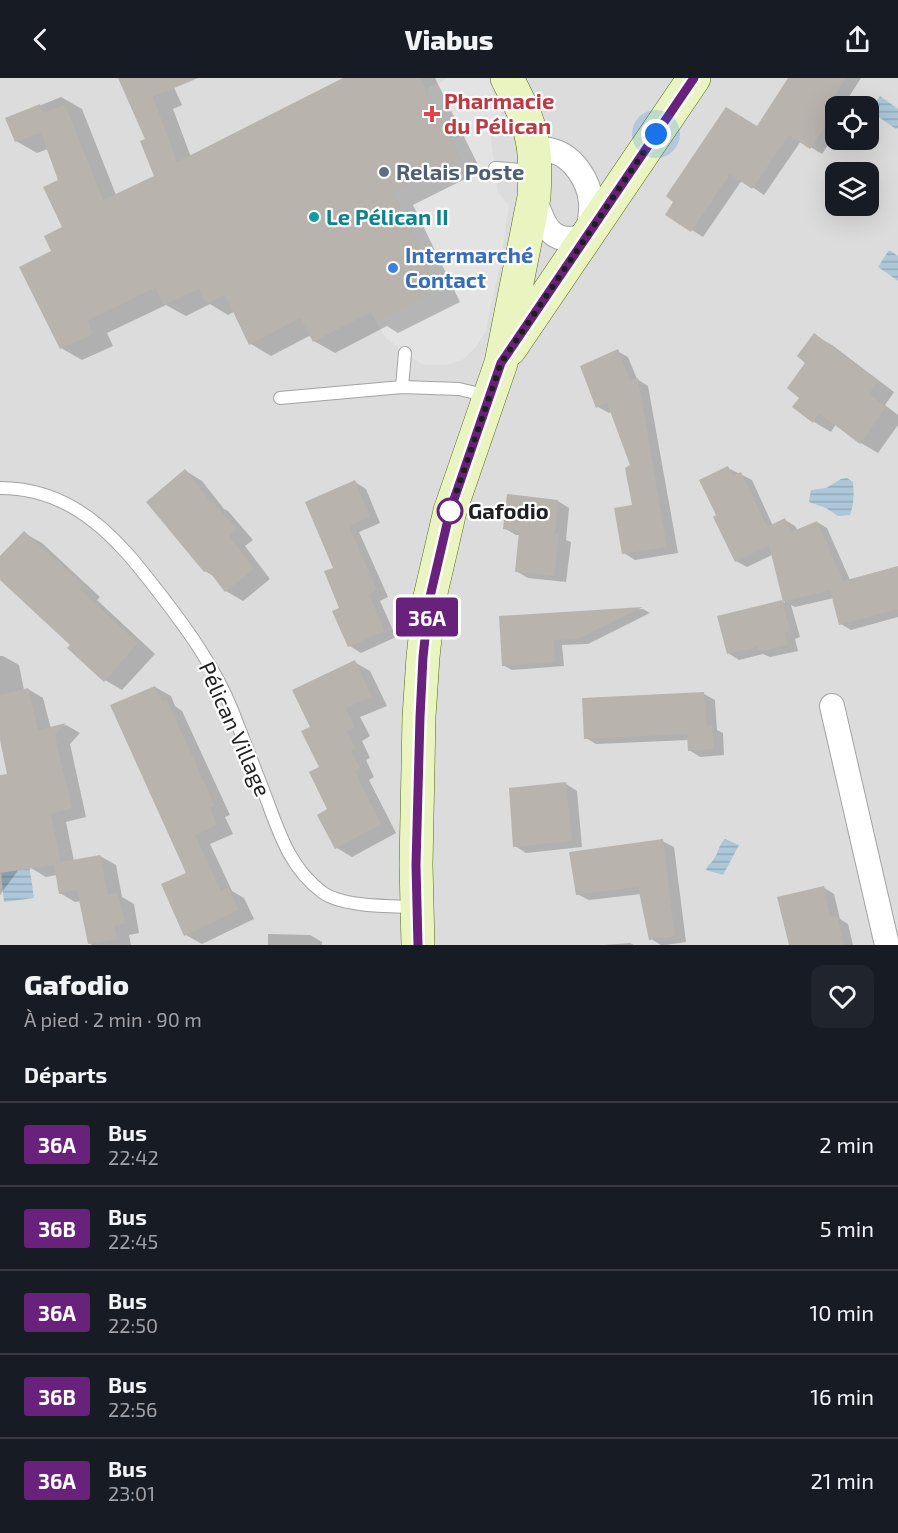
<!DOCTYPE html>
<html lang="fr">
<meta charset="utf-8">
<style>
:root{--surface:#171b24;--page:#20242c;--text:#f1f3f6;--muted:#9ea1a6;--line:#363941}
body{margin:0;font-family:"Exo 2",sans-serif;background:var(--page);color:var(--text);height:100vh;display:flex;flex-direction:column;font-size:22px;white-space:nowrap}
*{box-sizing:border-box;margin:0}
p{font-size:20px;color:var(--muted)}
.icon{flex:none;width:33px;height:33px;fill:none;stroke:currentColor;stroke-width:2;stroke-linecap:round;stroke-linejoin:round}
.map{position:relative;height:867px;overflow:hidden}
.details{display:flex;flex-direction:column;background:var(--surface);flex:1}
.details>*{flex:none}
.badge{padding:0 12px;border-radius:4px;font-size:21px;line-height:39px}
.buttons{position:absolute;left:825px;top:18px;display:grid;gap:12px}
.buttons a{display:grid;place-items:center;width:54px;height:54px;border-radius:12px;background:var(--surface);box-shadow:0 6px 24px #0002;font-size:30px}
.you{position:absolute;width:30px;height:30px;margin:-15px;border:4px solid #fff;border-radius:50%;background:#1a73e8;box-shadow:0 0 0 9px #1a73e833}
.map>.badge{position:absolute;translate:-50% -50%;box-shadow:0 0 0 3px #fff}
h2{padding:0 24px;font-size:22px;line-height:54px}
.round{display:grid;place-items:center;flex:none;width:63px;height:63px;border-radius:12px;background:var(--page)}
.head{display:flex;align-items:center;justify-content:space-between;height:102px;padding:0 24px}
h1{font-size:28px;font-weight:800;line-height:45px}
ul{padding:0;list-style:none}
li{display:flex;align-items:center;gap:18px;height:84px;padding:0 24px;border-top:2px solid var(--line)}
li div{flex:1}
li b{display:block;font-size:22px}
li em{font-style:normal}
li .badge{min-width:66px;font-weight:700;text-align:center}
header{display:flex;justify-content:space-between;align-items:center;height:78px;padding:0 24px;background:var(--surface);font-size:27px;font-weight:800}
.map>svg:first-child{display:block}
.residential{fill:#dddcdc;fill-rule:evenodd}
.parking{fill:#e3e3e3}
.water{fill:url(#water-rules)}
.shadow{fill:#0003}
.building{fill:#b8b3ac}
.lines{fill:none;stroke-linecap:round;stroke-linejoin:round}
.lane-casing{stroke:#a3a3a3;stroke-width:14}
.street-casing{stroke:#a3a3a3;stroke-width:26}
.secondary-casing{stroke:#546d0f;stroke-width:34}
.lane{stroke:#fff;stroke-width:12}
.street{stroke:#fff;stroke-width:24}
.secondary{stroke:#e9f4c0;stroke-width:33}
.line-casing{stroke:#fff;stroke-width:14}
.line{stroke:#69227b;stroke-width:9}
.walk{stroke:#1f1f1f;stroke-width:6;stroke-dasharray:0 10.8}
.health-dot{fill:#e0444e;stroke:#fff;stroke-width:2}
.service-dot{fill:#5c6f8a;stroke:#fff;stroke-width:2}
.culture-dot{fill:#0f9aa8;stroke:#fff;stroke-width:2}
.shop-dot{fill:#3f7fe0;stroke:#fff;stroke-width:2}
.stop-dot{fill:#fff;stroke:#69227b;stroke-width:3}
.labels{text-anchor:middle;stroke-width:4.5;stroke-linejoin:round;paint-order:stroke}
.health-label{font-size:22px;font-weight:bold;fill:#be3a42;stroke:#fff;text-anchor:start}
.service-label{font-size:22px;font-weight:bold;fill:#4e5e75;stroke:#fff;text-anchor:start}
.culture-label{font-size:22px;font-weight:bold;fill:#0d838f;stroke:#fff;text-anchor:start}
.shop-label{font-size:22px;font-weight:bold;fill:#366cbe;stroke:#fff;text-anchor:start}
.stop-label{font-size:22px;font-weight:bold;fill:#1f1f1f;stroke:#fff;text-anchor:start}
.street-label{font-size:22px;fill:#1f1f1f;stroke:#fff}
</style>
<header><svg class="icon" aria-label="back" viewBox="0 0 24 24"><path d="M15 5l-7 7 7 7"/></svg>Viabus<svg class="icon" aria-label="share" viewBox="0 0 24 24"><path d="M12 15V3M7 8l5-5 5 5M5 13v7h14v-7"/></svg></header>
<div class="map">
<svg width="898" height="867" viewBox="0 0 898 867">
<defs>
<pattern id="water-rules" width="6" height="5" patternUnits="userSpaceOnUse" patternTransform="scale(1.5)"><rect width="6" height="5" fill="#abc7d8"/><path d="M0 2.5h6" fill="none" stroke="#93aab9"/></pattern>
</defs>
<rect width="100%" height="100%" fill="#efede6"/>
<!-- residential -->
<path class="residential" d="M0,0H898V867H0ZM836,28H868V62H836ZM836,94H868V128H836Z"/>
<!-- parking -->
<polygon class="parking" points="448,0 488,0 504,42 489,47 498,114 509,127 500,188 485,255 476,269 464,281 447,287 422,287 386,260 376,244 440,212 393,115 461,81 426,11"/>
<!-- water -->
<g class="water">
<polygon points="880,18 898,31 898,50 896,51 870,33"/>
<polygon points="889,172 898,178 898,203 878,189"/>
<path d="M847,400L853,404C854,415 854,426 850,437L838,438L826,430L809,424L811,412L826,410L841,401Z"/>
<path d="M725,761L739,767L723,797L706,792C708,786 712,785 715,779C719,773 719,766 725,761Z"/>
<polygon points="28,779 34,820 4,824 0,783"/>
</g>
<!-- shadow -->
<g class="shadow">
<polygon points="120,0 183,0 172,5 182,27 173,31 191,79 365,0 435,0 481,93 413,127 460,224 398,255 387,248 335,275 314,263 311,257 271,278 251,266 235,233 228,237 210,226 186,238 166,227 107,255 113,268 82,282 61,270 53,174 64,150 60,103 48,71 37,75 16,63 7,41 61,19 82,31 116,117 156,98 147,62"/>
<polygon points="790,0 861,0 843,28 836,28 836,55 822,76 801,63 764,117 742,102 703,159 667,136 757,50"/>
<polygon points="814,257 832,267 894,314 885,327 898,337 898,347 878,375 861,365 836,346 831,354 814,344 801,319 807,285"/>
<polygon points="617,273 628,279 637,301 648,308 678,475 635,482 624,475 634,428 632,388 612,333 609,335 598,329"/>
<polygon points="728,390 752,402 773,448 785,442 795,448 798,453 817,444 827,450 850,502 898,489 898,539 851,552 841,546 834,520 795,529 791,527 800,559 795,561 798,573 770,579 763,576 739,582 728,575 781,523 785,525 772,477 747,489 736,483 718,438"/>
<polygon points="186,393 202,403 224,431 228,433 253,462 245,468 270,501 243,523 226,513 215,499 205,493 149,424"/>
<polygon points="355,404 366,411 380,445 359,454 388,519 380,523 396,559 361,575 350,568 341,531 335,490"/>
<polygon points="558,423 569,430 566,462 571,464 566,504 528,500 516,493 520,457 516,457 504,450"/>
<polygon points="24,455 42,465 100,519 97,522 155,576 122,612 105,602 73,568 0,500 0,481"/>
<polygon points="643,531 650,535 588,566 562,567 564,588 512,592 503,587 500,539"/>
<polygon points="0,578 3,578 19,587 24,612 28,611 43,620 51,651 66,647 80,655 70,666 86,739 66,744 74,783 100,778 116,787 122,819 134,826 139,855 129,857 131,867 92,867 89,865 81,823 75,824 60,815 57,797 46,799 31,790 0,655"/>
<polygon points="354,584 370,593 387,628 360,639 370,658 362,663 370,680 366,682 374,699 369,702 396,755 352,779 337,770 319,737 329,732 312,649"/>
<polygon points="155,609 171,618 175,628 182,633 230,737 225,739 233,756 210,766 232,813 244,820 254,841 202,866 186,857 188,796"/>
<polygon points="704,616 715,622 717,652 723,655 724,677 700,679 689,672 689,662 596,666 586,660"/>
<polygon points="566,706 577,713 582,769 526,775 515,768"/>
<polygon points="662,763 674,769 686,864 666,867 661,867 651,861 641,816 589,822 577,816"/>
<polygon points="0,784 19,791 0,817"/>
<polygon points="823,809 834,816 840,841 848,846 853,867 790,867"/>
<polygon points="268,856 310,857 322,864 322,867 268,867"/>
<polygon points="630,865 634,867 604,867"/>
</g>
<!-- building -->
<g class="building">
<polygon points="118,0 198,0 153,19 177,84 343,0 420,0 461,82 393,115 440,212 376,244 371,234 313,264 300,240 249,267 225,217 206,226 199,211 164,227 155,210 87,243 93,256 60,271 19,189 51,173 44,158 62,149 43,109 58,102 41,55 15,64 5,40 40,26 43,35 65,27 103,122 154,98 140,63 145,61"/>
<polygon points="788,0 846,0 824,34 831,39 810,71 789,57 752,111 730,96 691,154 665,137 673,124 666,118 726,29 757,48"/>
<polygon points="814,255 878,303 869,316 886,329 860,366 819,335 813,345 792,329 799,320 787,310 805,285 797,278"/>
<polygon points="618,271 630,302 638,300 667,469 622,476 614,430 632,427 625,390 630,387 607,325 596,330 580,288"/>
<polygon points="728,388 733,398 741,394 767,449 785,440 791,454 817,443 843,503 898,488 898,531 839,547 830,512 783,524 769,467 735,484 713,439 716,437 699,402"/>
<polygon points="185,391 210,423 211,422 237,452 229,458 254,491 225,514 208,492 204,494 146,424"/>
<polygon points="355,402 370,439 349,448 377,512 369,516 385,553 348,569 332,533 339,530 324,493 333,490 305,424"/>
<polygon points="507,416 558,422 555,456 559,456 554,498 515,494 519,453 503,451"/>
<polygon points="24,453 84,508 80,511 138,565 104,604 67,570 70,567 0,502 0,478"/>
<polygon points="782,522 790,553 785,555 788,567 758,574 757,569 727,576 717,538"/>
<polygon points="643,529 578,561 554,562 555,584 502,588 499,538"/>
<polygon points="355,582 372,619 346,630 355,649 347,654 356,671 351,673 360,690 355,693 381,746 335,771 317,737 327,731 309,694 319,689 301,653 310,649 292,612"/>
<polygon points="155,608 162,623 167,622 215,728 210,730 217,747 195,757 221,813 228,809 239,832 184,858 161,806 186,795 110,627"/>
<polygon points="28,610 38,652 66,645 55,657 72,730 51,736 61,784 100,777 108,817 118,815 125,846 114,848 117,861 88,866 77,812 59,816 54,787 0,795 0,697 7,696 0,662 0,617"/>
<polygon points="704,614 707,648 712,647 714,671 688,673 687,656 584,661 582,620"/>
<polygon points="566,704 572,763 513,769 509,710"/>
<polygon points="663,761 675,858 649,862 638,809 576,817 569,774"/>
<polygon points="824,808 830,839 837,838 844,867 789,867 777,819"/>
</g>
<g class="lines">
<!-- lane casing -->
<g class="lane-casing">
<g id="lane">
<polyline points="495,90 535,93"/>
<polyline points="402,309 405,275"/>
<polyline points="280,320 402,309 459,311 488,318"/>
<path d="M0,410C35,410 65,421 93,443C119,463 140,490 160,516C188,552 215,590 232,632C243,660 254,689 265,717C279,754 289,789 322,814C342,829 390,828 415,829"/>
</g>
</g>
<!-- street casing -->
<g class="street-casing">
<g id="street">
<path d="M534,70C540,71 547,71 553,73C574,79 589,103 591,124C592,135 589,147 588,157C552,170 544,149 534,119"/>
<polyline points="832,628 887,867"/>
</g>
</g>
<!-- secondary casing -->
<g class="secondary-casing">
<g id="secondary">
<polyline points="510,271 694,0"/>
<path d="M418,867L416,787L419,639L423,579L429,523L450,433L501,285L534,119C535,99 536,78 531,57C527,38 516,18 507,0"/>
</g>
</g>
<!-- lane -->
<use href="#lane" class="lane"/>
<!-- street -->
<use href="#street" class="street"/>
<!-- secondary -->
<use href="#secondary" class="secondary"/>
</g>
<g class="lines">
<!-- line casing -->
<g class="line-casing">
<polyline id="line" points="418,867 416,787 420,639 423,579 429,523 450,433 501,285 694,0"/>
</g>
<!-- line -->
<use href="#line" class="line"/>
<!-- walk -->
<polyline class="walk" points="450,433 501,285 656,56"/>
</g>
<!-- markers -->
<path class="health-dot" d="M429 27h6v6h6v6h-6v6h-6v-6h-6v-6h6z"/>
<circle class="service-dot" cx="384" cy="94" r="6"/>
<circle class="culture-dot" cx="314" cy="139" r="6"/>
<circle class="shop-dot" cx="393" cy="190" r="6"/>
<circle class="stop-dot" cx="450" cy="433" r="12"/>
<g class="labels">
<!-- health labels -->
<g class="health-label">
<text x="444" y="31">Pharmacie<tspan x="444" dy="25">du Pélican</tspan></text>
</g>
<!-- service labels -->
<g class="service-label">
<text x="396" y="102">Relais Poste</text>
</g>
<!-- culture labels -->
<g class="culture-label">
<text x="326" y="147">Le Pélican II</text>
</g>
<!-- shop labels -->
<g class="shop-label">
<text x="405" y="185">Intermarché<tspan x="405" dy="25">Contact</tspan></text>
</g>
<!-- stop labels -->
<g class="stop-label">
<text x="468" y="441">Gafodio</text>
</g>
<!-- street labels -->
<g class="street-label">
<text transform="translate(235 651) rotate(66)" y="8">Pélican Village</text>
</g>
</g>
</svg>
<div class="buttons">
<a><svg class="icon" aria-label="locate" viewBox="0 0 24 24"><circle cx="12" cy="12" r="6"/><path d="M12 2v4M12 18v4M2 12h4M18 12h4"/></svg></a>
<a><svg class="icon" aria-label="layers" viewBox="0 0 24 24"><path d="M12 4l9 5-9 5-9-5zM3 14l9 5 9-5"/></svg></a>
</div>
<div class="you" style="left:656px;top:56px"></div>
<b class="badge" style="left:427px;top:539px;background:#69227b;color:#fff">36A</b>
</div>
<section class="details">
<div class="head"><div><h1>Gafodio</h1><p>À pied · 2 min · 90 m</p></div><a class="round"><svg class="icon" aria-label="heart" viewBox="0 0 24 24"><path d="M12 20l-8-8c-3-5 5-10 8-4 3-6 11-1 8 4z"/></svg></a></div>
<h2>Départs</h2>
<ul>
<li><span class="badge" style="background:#69227b;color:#fff">36A</span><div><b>Bus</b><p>22:42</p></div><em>2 min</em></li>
<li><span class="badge" style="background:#69227b;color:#fff">36B</span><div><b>Bus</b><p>22:45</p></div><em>5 min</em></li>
<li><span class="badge" style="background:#69227b;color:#fff">36A</span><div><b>Bus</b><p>22:50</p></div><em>10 min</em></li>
<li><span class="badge" style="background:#69227b;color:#fff">36B</span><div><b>Bus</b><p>22:56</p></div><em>16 min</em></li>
<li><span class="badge" style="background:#69227b;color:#fff">36A</span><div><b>Bus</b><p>23:01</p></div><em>21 min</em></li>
</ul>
</section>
